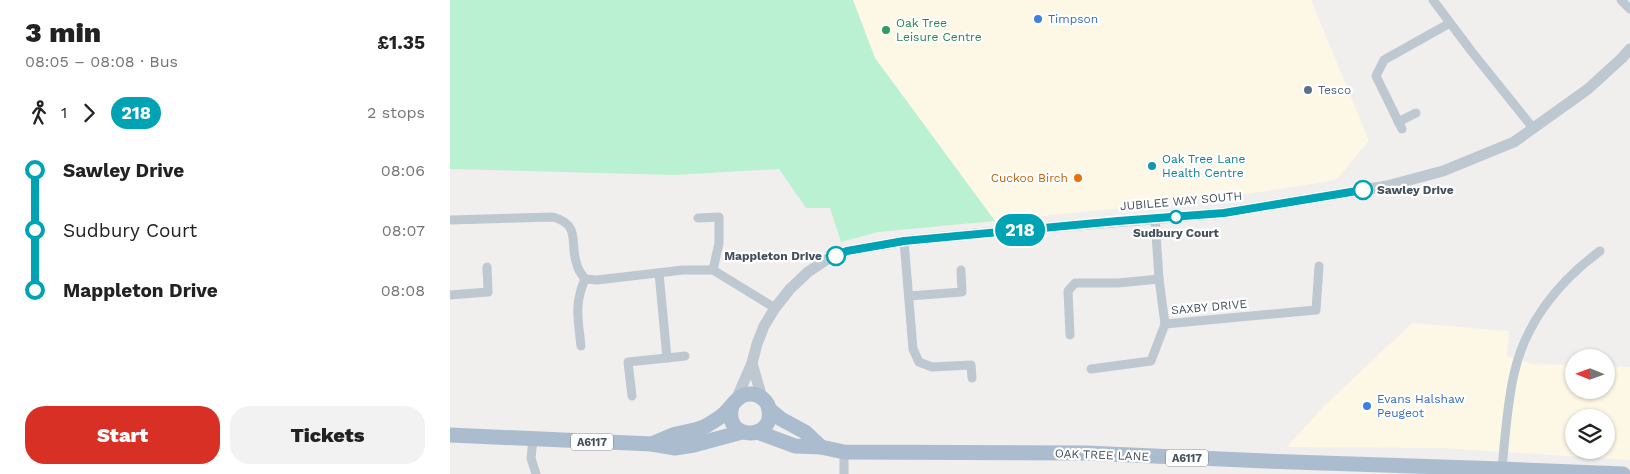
<!DOCTYPE html>
<meta charset="utf-8">
<style>
:root{--surface:#fff;--page:#f2f2f2;--text:#222;--muted:#767676;--accent:#d93025}
body{margin:0;font-family:"Work Sans",sans-serif;background:var(--page);color:var(--text);height:100vh;display:flex;flex-direction:column;font-size:19px;white-space:nowrap}
*{box-sizing:border-box;margin:0}
p{font-size:16px;color:var(--muted)}
.icon{flex:none;width:28px;height:28px;fill:none;stroke:currentColor;stroke-width:2;stroke-linecap:round;stroke-linejoin:round}
.map{position:relative;flex:1;overflow:hidden}
.drawer{display:flex;flex-direction:column;background:var(--surface);width:450px}
.drawer>*{flex:none}
.badge{padding:0 10px;border-radius:16px;font-size:18px;line-height:32px}
.needle{width:32px;rotate:271deg}
.tools{position:absolute;left:1115px;top:349px;display:grid;gap:10px}
.tools a{display:grid;place-items:center;width:50px;height:50px;border-radius:50%;background:var(--surface);box-shadow:0 1px 4px #0004;font-size:25px}
.map>.badge{position:absolute;translate:-50% -50%;box-shadow:0 0 0 2px #fff}
.legs{display:flex;align-items:center;gap:8px;height:55px;padding:0 25px;font-size:16px}
.legs p{margin-inline-start:auto}
.overview{display:flex;align-items:center;justify-content:space-between;height:85px;padding:0 25px}
h1{font-size:28px;font-weight:800;line-height:38px}
.action{display:flex;gap:10px;margin-top:auto;padding:10px 25px}
.action a{flex:1;height:58px;border-radius:20px;background:var(--accent);color:#fff;font-size:20px;font-weight:800;line-height:58px;text-align:center}
.action a+a{background:var(--page);color:var(--text)}
ul{padding:0 25px;list-style:none}
li{display:flex;align-items:center;gap:18px;height:60px;font-size:19px}
li i{display:grid;place-items:center;width:8px;height:100%;margin:0 6px;background:currentColor}
li i::after{content:'';width:12px;height:12px;margin:-6px;border:4px solid;border-radius:50%;background:var(--surface)}
li p{margin-inline-start:auto}
li:first-child i{background:linear-gradient(#0000 50%,currentColor 0)}
li:last-child i{background:linear-gradient(currentColor 50%,#0000 0)}
main{display:flex;flex:1;min-height:0}
.map>svg:first-child{display:block}
.commercial{fill:#fdf7e6;fill-rule:evenodd}
.green{fill:#baf1d2}
.lines{fill:none;stroke-linecap:round;stroke-linejoin:round}
.minor{stroke:#bec8d1;stroke-width:9}
.tertiary{stroke:#bec8d1;stroke-width:11}
.primary{stroke:#acbccf;stroke-width:15}
.line-1-casing{stroke:#fff;stroke-width:11}
.line-1{stroke:#00a3b4;stroke-width:8}
.shop-dot{fill:#3f7fe0;stroke:#fff;stroke-width:2}
.leisure-dot{fill:#2e9e5b;stroke:#fff;stroke-width:2}
.service-dot{fill:#5c6f8a;stroke:#fff;stroke-width:2}
.culture-dot{fill:#0f9aa8;stroke:#fff;stroke-width:2}
.food-dot{fill:#e8710a;stroke:#fff;stroke-width:2}
.stop-1-dot{fill:#fff;stroke:#00a3b4;stroke-width:2.5}
.labels{text-anchor:middle;stroke-width:4.5;stroke-linejoin:round;paint-order:stroke}
.shield{fill:#fff;stroke:#7d848e;stroke-width:1}
.shield-label{font-size:11px;font-weight:bold;fill:#45505d}
.shop-label{font-size:12px;fill:#366cbe;stroke:#fff;text-anchor:start}
.leisure-label{font-size:12px;fill:#27864d;stroke:#fff;text-anchor:start}
.service-label{font-size:12px;fill:#4e5e75;stroke:#fff;text-anchor:start}
.culture-label{font-size:12px;fill:#0d838f;stroke:#fff;text-anchor:start}
.food-label{font-size:12px;fill:#c56008;stroke:#fff;text-anchor:end}
.stop-label{font-size:12px;font-weight:bold;fill:#45505d;stroke:#fff;text-anchor:start}
.street-label{font-size:12px;fill:#45505d;stroke:#fff}
</style>
<main>
<section class="drawer">
<div class="overview"><div><h1>3 min</h1><p>08:05 – 08:08 · Bus</p></div><b>£1.35</b></div>
<div class="legs"><svg class="icon" aria-label="walk" viewBox="0 0 24 24"><circle cx="13" cy="4" r="2"/><path d="M13 8l-2 6 4 7M11 14l-3 7M7 12l3-4h3l4 4"/></svg>1<svg class="icon" aria-label="forward" viewBox="0 0 24 24"><path d="M9 5l7 7-7 7"/></svg><b class="badge" style="background:#00a3b4;color:#fff">218</b><p>2 stops</p></div>
<ul>
<li><i style="color:#00a3b4"></i><b>Sawley Drive</b><p>08:06</p></li>
<li><i style="color:#00a3b4"></i><span>Sudbury Court</span><p>08:07</p></li>
<li><i style="color:#00a3b4"></i><b>Mappleton Drive</b><p>08:08</p></li>
</ul>
<div class="action"><a>Start</a><a>Tickets</a></div>
</section>
<div class="map">
<svg width="1180" height="474" viewBox="0 0 1180 474">
<rect width="100%" height="100%" fill="#f1eeee"/>
<!-- commercial -->
<g class="commercial">
<polygon points="403,0 861,0 919,141 887,179 881,181 771,198 545,221 425,58"/>
<path d="M962,323L1059,331L1057,356L1082,364L1124,365V390H1156V366L1180,367V460L991,448L837,447L873,407ZM1124,418H1156V450H1124Z"/>
</g>
<!-- green -->
<polygon class="green" points="0,0 403,0 425,58 545,221 428,232 391,242 380,208 356,208 329,169 224,175 0,169"/>
<g class="lines">
<!-- minor -->
<g class="minor">
<polyline points="983,0 1022,52 1083,128"/>
<polyline points="1171,0 1180,9"/>
<polyline points="948,122 966,113"/>
<polyline points="952,129 926,76 934,60 1000,23"/>
<polyline points="248,218 269,217 269,243 263,270"/>
<polyline points="705,218 709,279 715,324 866,310 869,266"/>
<path d="M0,220L103,217C132,225 119,244 127,265C128,270 132,275 135,279L147,280L233,270H263L325,308"/>
<polyline points="454,241 463,349 469,362 482,367 521,365 522,378"/>
<polyline points="0,295 38,292 37,267"/>
<polyline points="459,296 512,292 511,270"/>
<polyline points="620,335 618,291 625,283 668,283 709,279"/>
<path d="M131,346C128,318 124,305 135,279"/>
<polyline points="217,358 235,356"/>
<polyline points="641,369 701,361 715,324"/>
<polyline points="182,396 178,362 217,358 209,273"/>
<polyline points="83,439 81,458 86,474"/>
<path d="M1052,469C1055,437 1057,405 1064,374C1075,323 1109,281 1150,251"/>
<polyline points="394,474 394,452"/>
</g>
<!-- tertiary -->
<g class="tertiary">
<polyline points="302,363 312,398"/>
<polyline points="286,400 302,363 307,344 314,326 325,308 340,289 358,272 376,260 397,251 454,241 567,230 774,213 937,186 993,171 1064,142 1138,89 1172,58 1180,49"/>
</g>
<!-- primary -->
<g class="primary">
<polyline points="319,409 331,419 355,432 371,447"/>
<polyline points="307,432 345,446 371,447 394,452 636,453 816,461 1052,469 1173,474"/>
<polyline points="0,435 202,444 225,448 244,445 292,432"/>
<path d="M202,444C209,441 216,438 223,435C234,432 246,431 256,426C262,422 270,418 275,413C281,407 286,398 294,395C300,393 307,394 312,398C316,401 319,406 319,411C324,441 272,441 282,406"/>
</g>
</g>
<g class="lines">
<!-- line-1 casing -->
<g class="line-1-casing">
<polyline id="line-1" points="386,256 397,251 454,241 668,221 774,213 913,190"/>
</g>
<!-- line-1 -->
<use href="#line-1" class="line-1"/>
</g>
<!-- markers -->
<g class="shop-dot">
<circle cx="588" cy="19" r="5"/>
<circle cx="917" cy="406" r="5"/>
</g>
<circle class="leisure-dot" cx="436" cy="30" r="5"/>
<circle class="service-dot" cx="858" cy="90" r="5"/>
<circle class="culture-dot" cx="702" cy="166" r="5"/>
<circle class="food-dot" cx="628" cy="178" r="5"/>
<g class="stop-1-dot">
<circle cx="913" cy="190" r="9"/>
<circle cx="726" cy="217" r="6"/>
<circle cx="386" cy="256" r="9"/>
</g>
<g class="labels">
<!-- shield labels -->
<g class="shield">
<rect x="121" y="433.5" width="42" height="17" rx="4"/>
<rect x="716" y="449.5" width="42" height="17" rx="4"/>
</g>
<g class="shield-label">
<text x="142" y="446">A6117</text>
<text x="737" y="462">A6117</text>
</g>
<!-- shop labels -->
<g class="shop-label">
<text x="598" y="23">Timpson</text>
<text x="927" y="403">Evans Halshaw<tspan x="927" dy="14">Peugeot</tspan></text>
</g>
<!-- leisure labels -->
<g class="leisure-label">
<text x="446" y="27">Oak Tree<tspan x="446" dy="14">Leisure Centre</tspan></text>
</g>
<!-- service labels -->
<g class="service-label">
<text x="868" y="94">Tesco</text>
</g>
<!-- culture labels -->
<g class="culture-label">
<text x="712" y="163">Oak Tree Lane<tspan x="712" dy="14">Health Centre</tspan></text>
</g>
<!-- food labels -->
<g class="food-label">
<text x="618" y="182">Cuckoo Birch</text>
</g>
<!-- stop labels -->
<g class="stop-label">
<text x="927" y="194">Sawley Drive</text>
<text x="726" y="237" text-anchor="middle">Sudbury Court</text>
<text x="372" y="260" text-anchor="end">Mappleton Drive</text>
</g>
<!-- street labels -->
<g class="street-label">
<text transform="translate(731 201) rotate(-5)" y="4">JUBILEE WAY SOUTH</text>
<text transform="translate(759 307) rotate(-5)" y="4">SAXBY DRIVE</text>
<text transform="translate(652 455) rotate(2)" y="4">OAK TREE LANE</text>
</g>
</g>
</svg>
<div class="tools">
<a><svg class="needle" viewBox="-14 -14 28 28"><path d="M0-13l5 13h-10z" fill="#e53935"/><path d="M0 13l5-13h-10z" fill="#767676"/></svg></a>
<a><svg class="icon" aria-label="layers" viewBox="0 0 24 24"><path d="M12 4l9 5-9 5-9-5zM3 14l9 5 9-5"/></svg></a>
</div>
<b class="badge" style="left:570px;top:230px;background:#00a3b4;color:#fff">218</b>
</div>
</main>
